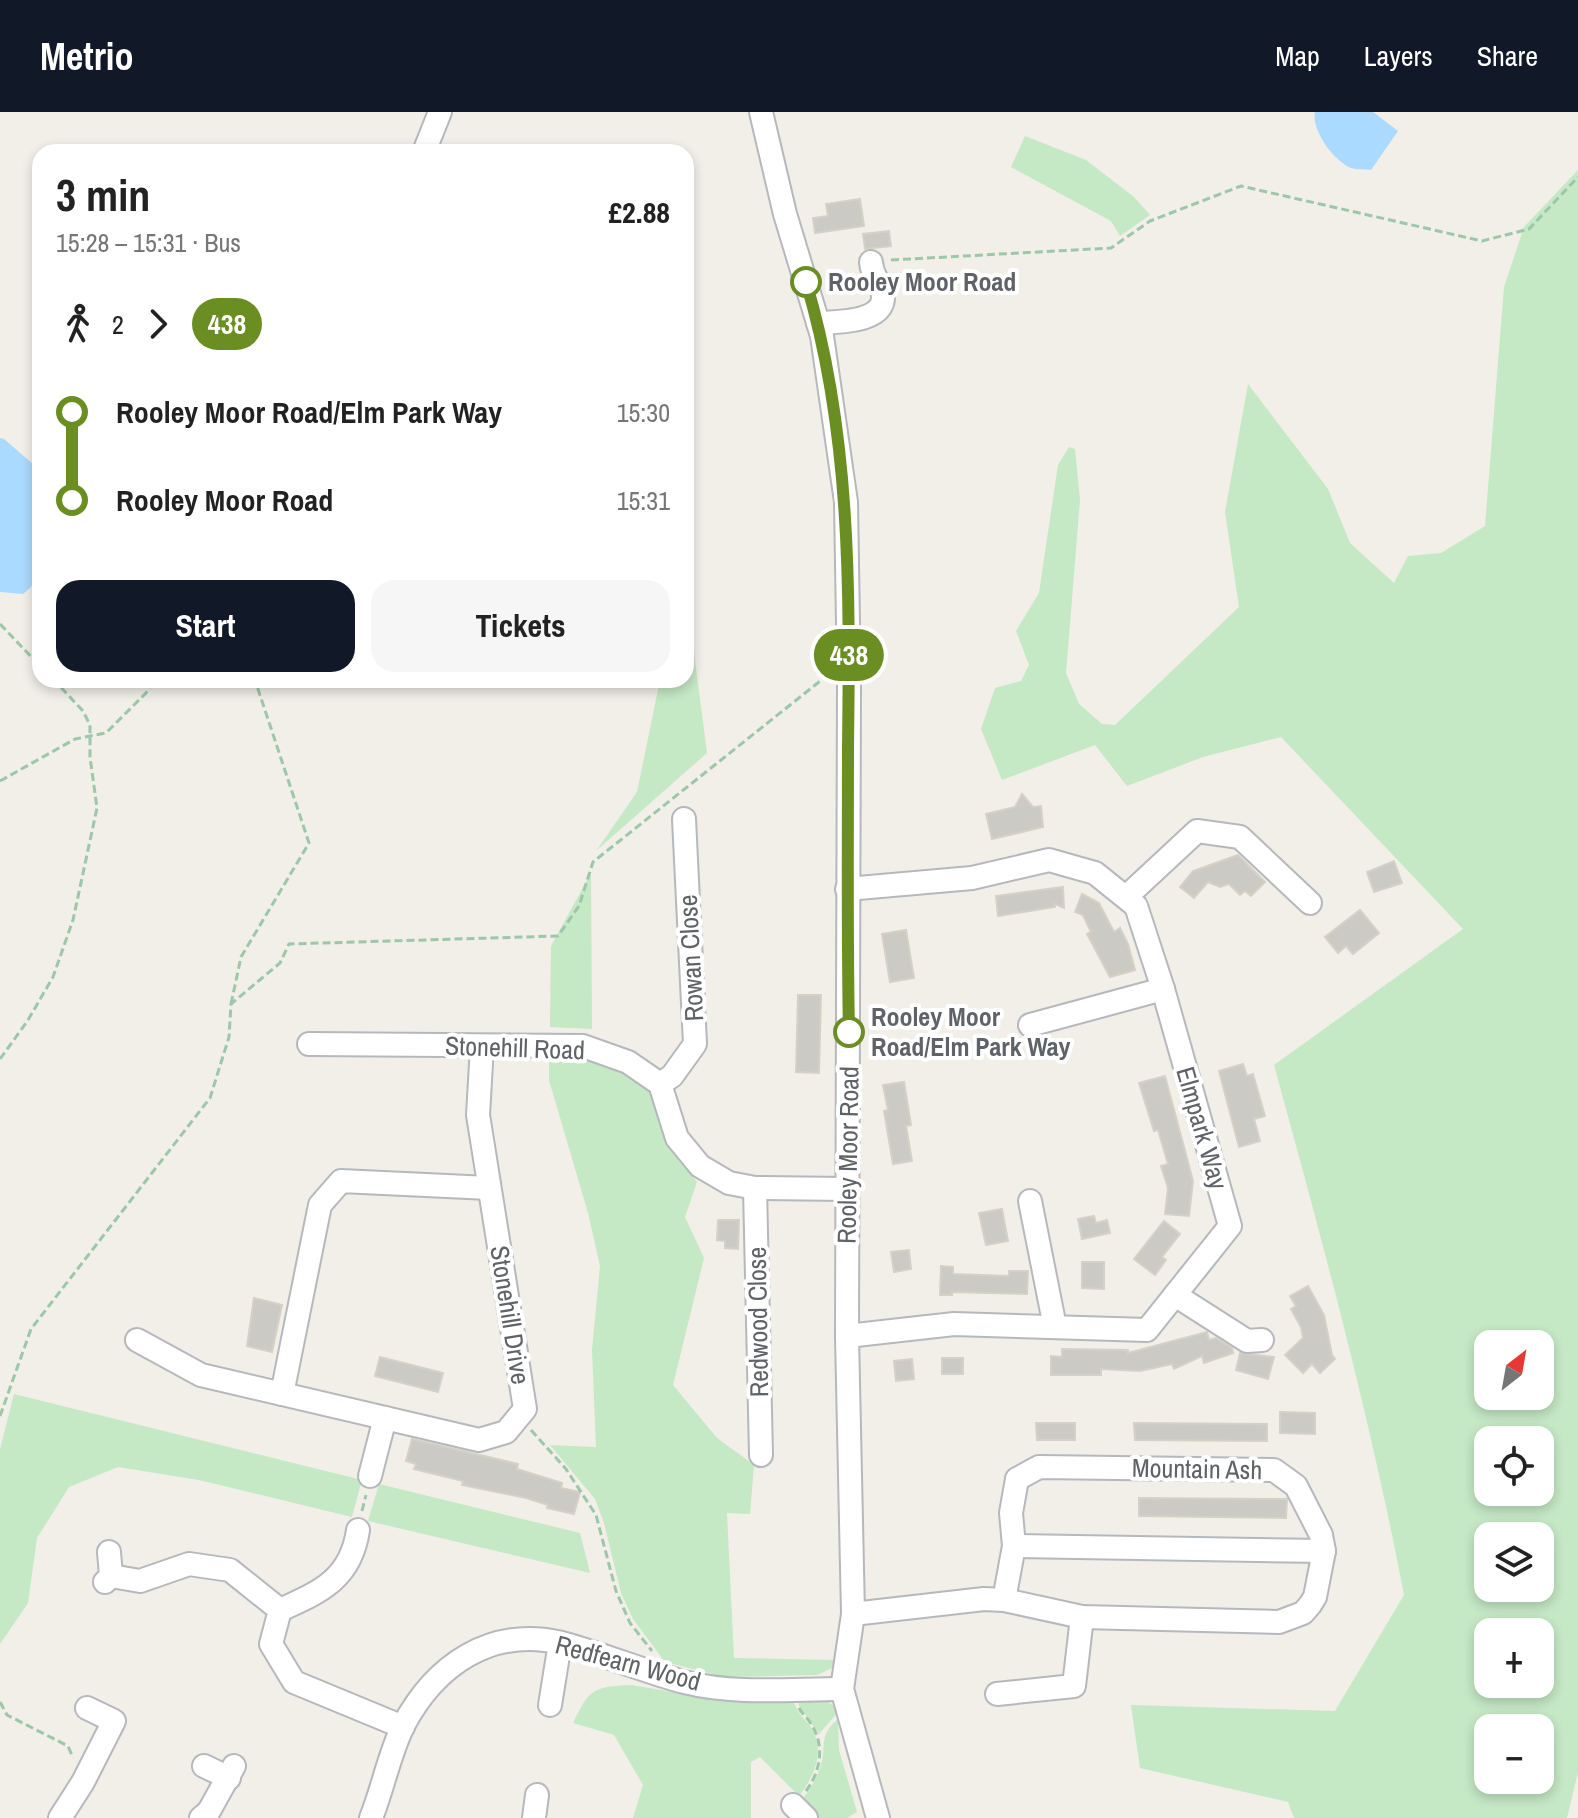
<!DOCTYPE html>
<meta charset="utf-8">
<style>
:root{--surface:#fff;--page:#f6f6f6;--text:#222;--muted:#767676;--accent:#111827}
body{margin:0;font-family:"Archivo Narrow",sans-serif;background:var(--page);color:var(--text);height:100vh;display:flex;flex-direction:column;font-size:30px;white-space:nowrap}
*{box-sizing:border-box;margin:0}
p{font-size:26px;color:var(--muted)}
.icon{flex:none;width:44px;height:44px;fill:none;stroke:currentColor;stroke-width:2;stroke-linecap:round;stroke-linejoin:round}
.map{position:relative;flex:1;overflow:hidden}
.panel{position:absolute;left:32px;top:32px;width:662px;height:544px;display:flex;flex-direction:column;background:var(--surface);border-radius:24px;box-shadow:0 4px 12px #0003}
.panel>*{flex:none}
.badge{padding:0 16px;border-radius:26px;font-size:28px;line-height:52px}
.needle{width:52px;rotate:31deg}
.tools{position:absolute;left:1474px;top:1218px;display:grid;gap:16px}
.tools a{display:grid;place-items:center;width:80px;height:80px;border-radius:16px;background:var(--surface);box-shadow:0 4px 12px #0003;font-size:40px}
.map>.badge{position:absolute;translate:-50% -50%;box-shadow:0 0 0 4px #fff}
.legs{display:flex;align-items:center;gap:12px;height:88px;padding:0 24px;font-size:26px}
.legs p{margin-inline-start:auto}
.head{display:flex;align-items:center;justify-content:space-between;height:136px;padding:0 24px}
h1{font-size:44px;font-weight:700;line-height:60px}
.cta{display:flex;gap:16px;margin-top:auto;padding:16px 24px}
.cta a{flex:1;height:92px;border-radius:24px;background:var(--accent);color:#fff;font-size:32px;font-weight:700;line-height:92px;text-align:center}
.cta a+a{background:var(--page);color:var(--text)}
ul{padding:0 24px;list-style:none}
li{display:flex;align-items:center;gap:28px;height:88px;font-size:30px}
li i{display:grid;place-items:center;width:12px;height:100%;margin:0 10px;background:currentColor}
li i::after{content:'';width:20px;height:20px;margin:-10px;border:6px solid;border-radius:50%;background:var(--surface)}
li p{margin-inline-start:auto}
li:first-child i{background:linear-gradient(#0000 50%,currentColor 0)}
li:last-child i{background:linear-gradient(currentColor 50%,#0000 0)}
header{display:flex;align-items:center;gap:48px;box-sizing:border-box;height:112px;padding:0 40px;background:var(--accent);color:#fff}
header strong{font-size:38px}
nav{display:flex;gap:44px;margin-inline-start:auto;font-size:28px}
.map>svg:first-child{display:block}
.green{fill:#c5e8c5;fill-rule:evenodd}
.water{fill:#aadaff}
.building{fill:#cccac5;stroke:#d6d1c6;stroke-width:2}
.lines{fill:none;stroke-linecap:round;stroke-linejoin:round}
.minor-casing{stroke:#b5b8bc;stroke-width:26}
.path{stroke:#9cc7a9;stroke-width:3;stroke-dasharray:8 4;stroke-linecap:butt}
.minor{stroke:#fff;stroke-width:22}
.line-1-casing{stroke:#fff;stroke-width:18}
.line-1{stroke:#6b8e23;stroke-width:12}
.stop-1-dot{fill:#fff;stroke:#6b8e23;stroke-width:4}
.labels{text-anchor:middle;stroke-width:8;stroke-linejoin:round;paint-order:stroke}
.stop-label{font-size:26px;font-weight:bold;fill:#5f6368;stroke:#fff;text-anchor:start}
.street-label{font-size:26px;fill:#5f6368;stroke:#fff}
</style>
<header>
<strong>Metrio</strong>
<nav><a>Map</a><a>Layers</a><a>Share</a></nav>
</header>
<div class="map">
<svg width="1578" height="1706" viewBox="0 0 1578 1706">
<rect width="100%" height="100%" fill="#f1efe8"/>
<!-- green -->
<g class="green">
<polygon points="1025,24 1086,48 1134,85 1150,103 1120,124 1111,109 1011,55"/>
<path d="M1578,58V1660L1567,1706H1294L1288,1690L1140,1656L1131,1593L1335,1599L1404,1483C1370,1304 1322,1128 1274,953L1463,817L1281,625L1203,645L1127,674L1095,633L1002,668L981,617L995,576L1021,569L1029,553L1016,519L1039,481L1058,353L1069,335L1075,337L1080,388L1066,561L1079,592L1102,612L1115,613L1239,495L1225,400L1248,272L1328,377L1350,431L1394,471L1408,444L1441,441L1485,414L1504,175L1524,115ZM1488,1232H1540V1284H1488ZM1488,1328H1540V1380H1488ZM1488,1424H1540V1476H1488ZM1488,1520H1540V1572H1488ZM1488,1616H1540V1668H1488Z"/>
<polygon points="686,479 707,641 597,738 637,680 660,568 686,568"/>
<polygon points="591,761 592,917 550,915 551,834"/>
<path d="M549,941C580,944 626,951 647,976C661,992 662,1016 671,1034C678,1046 688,1058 697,1070L685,1105L704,1146L673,1273L717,1326L754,1353L750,1402L727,1401L734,1546L836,1548L832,1556L817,1563L724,1565L665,1550L633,1507L621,1481L604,1411L595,1387L550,1333L596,1335L592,1238L600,1154L588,1101L549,968Z"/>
<polygon points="14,1282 362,1368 352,1405 199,1368 118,1355 69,1375 37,1426 28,1491 0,1532 0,1337"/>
<polygon points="379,1372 580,1421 590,1461 368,1409"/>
<path d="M631,1573L720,1588L793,1587C796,1599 803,1605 810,1614C826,1638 815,1663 799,1684L760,1645L751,1650V1706H633L643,1673L614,1623L573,1611C590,1576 593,1575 631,1573Z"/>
<path d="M798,1587C814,1587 829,1584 838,1600L819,1622L799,1594Z"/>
<path d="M838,1607L839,1638L857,1700L847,1706H819L803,1687C810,1677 817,1666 821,1653C827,1632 818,1624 838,1607Z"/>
</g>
<!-- water -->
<g class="water">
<path d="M1315,0H1373L1398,19L1371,58C1365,57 1356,58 1351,56C1334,49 1311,18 1315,0Z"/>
<polygon points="0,326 4,327 40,358 40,457 31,475 23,482 0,480"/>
</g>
<!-- building -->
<g class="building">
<polygon points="860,87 864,114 815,121 813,106 828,104 826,92"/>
<polygon points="889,119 891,134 865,137 863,122"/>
<polygon points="1022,682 1033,695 1041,694 1043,715 992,727 986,702 1015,695"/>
<polygon points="1238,743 1265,770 1251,784 1245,779 1240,783 1229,772 1220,775 1208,770 1194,786 1180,775 1193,759"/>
<polygon points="1394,749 1402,771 1374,780 1367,760"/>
<polygon points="1063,775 1064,796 1055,792 1055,795 998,804 996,784"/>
<polygon points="1082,782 1099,791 1114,820 1120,816 1128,832 1135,858 1110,865 1087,822 1091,820 1083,803 1075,800"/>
<polygon points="1360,798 1379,821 1353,842 1346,834 1338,841 1325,825"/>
<polygon points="906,818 914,866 890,870 882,822"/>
<polygon points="798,883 821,883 819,961 796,960"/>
<polygon points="1243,952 1247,964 1253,962 1265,1004 1254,1007 1260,1029 1239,1035 1219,959"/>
<polygon points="1165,964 1193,1069 1189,1104 1165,1102 1168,1076 1161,1054 1168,1052 1158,1018 1154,1019 1139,971"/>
<polygon points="904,970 911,1013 906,1014 912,1049 893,1052 884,999 888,998 883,973"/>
<polygon points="1002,1097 1008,1129 986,1133 979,1101"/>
<polygon points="1094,1104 1096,1111 1107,1108 1110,1121 1082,1127 1078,1107"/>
<polygon points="718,1108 739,1108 738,1137 725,1136 725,1129 717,1128"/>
<polygon points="1164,1109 1180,1122 1162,1145 1166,1148 1155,1163 1134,1147"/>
<polygon points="909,1138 911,1157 894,1160 891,1140"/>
<polygon points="1082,1150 1104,1150 1104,1177 1082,1176"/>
<polygon points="941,1154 953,1155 953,1162 982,1163 1009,1164 1009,1159 1028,1159 1027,1182 952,1180 952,1183 940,1183"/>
<polygon points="1308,1174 1324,1203 1332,1243 1335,1247 1320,1261 1312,1252 1303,1261 1285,1243 1303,1226 1301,1215 1291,1197 1296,1194 1290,1184"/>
<polygon points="254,1186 282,1193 272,1240 247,1234"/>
<polygon points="1207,1220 1209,1228 1216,1226 1232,1236 1233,1241 1204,1251 1202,1244 1174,1257 1172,1252 1140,1259 1101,1257 1101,1263 1051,1263 1051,1244 1062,1245 1062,1237 1128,1238 1128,1241"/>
<polygon points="1240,1241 1274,1245 1268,1267 1236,1258"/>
<polygon points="380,1245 443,1261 438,1280 375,1264"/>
<rect x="942" y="1246" width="21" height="16"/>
<polygon points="912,1247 914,1267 896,1269 894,1249"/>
<polygon points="1280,1300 1315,1301 1315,1322 1280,1321"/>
<polygon points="1036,1311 1075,1311 1075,1328 1037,1328"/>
<polygon points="1134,1311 1267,1312 1267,1329 1135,1328"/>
<polygon points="412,1327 518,1352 517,1357 562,1371 561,1376 580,1380 574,1402 547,1396 548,1393 526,1386 462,1373 463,1369 414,1357 416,1352 406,1349"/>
<polygon points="1139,1386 1287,1387 1286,1406 1139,1404"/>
</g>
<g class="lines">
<!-- minor casing -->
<g class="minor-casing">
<g id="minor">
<polyline points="761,0 785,102 822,224 846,390 849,572 847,1224 853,1502 842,1577 878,1706"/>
<polyline points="424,40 440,0"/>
<path d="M818,211C836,210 891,211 882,179C878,167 872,164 871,150"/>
<polyline points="847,777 972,766 1049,748 1095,761 1136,794 1163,877 1230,1114 1147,1218 954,1212 847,1224"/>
<polyline points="1126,785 1197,719 1240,725 1310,791"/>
<polyline points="1030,913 1163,877"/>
<polyline points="309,932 583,934 628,950 660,972 677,1026 700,1054 729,1071 755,1076 846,1077"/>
<polyline points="660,972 672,964 695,932 684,707"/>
<polyline points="755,1076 761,1343"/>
<polyline points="1030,1089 1055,1215"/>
<polyline points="1175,1183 1247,1229 1262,1228"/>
<polyline points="137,1228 201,1263 479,1328 506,1320 525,1297 478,1003 482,934"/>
<polyline points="282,1282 320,1093 341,1069 489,1076"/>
<polyline points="370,1364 385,1306"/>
<polyline points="1014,1434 1324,1439"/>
<polyline points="111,1464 140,1469 189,1452 230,1458 280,1498 271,1532 294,1570 403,1615"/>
<polyline points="105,1470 111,1464 109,1440"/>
<path d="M280,1498C320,1480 351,1467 358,1418"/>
<polyline points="853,1502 984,1487 1004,1488 1082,1505 1279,1510 1303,1501 1310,1493 1315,1485 1324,1439 1321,1423 1296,1374 1274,1358 1039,1355 1017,1367 1011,1401 1014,1434 1004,1488"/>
<polyline points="997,1582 1074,1574 1082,1505"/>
<polyline points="550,1593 560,1531"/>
<polyline points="204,1654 229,1666"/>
<polyline points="793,1693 806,1706"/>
<polyline points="60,1706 83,1670 114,1609 87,1596"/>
<polyline points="201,1706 209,1699 234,1654"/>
<path d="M371,1706C383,1676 389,1643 403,1614C435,1553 491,1514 562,1531C603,1542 643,1559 684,1570C735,1583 791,1577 842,1577"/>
<polyline points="534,1706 537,1683"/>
</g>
</g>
<!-- path -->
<g class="path">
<polyline points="891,148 1111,136 1150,109 1241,74 1482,129 1529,117 1578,65"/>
<polyline points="0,512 40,554"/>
<polyline points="0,669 75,627 106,621 146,581 154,568"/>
<polyline points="231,892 241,845 309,731 255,568"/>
<polyline points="0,947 28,908 53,865 73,808 97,696 90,645 90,613 83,599 54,568"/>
<polyline points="0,1304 31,1217 210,986 229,925 231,892 280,851 289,832 558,824 579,794 593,750 829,562"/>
<polyline points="531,1318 566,1357 596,1403 616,1479 630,1511 652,1539"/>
<polyline points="362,1399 366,1383"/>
<polyline points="0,1590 7,1603 68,1634 73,1646"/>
<path d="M799,1596C802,1602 808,1606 811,1612C825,1633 821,1659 806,1679"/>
</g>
<!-- minor -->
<use href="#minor" class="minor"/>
</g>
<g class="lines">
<!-- line-1 casing -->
<g class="line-1-casing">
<path id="line-1" d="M806,170C851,320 850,479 848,634C848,729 847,825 849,920"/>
</g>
<!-- line-1 -->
<use href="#line-1" class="line-1"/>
</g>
<!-- markers -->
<g class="stop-1-dot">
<circle cx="806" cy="170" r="14"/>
<circle cx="849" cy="920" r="14"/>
</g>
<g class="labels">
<!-- stop labels -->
<g class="stop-label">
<text x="828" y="179">Rooley Moor Road</text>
<text x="871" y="914">Rooley Moor<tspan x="871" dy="30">Road/Elm Park Way</tspan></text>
</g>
<!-- street labels -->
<g class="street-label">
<text transform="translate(691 846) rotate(-93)" y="9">Rowan Close</text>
<text transform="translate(515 936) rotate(2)" y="9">Stonehill Road</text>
<text transform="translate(1202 1016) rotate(74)" y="9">Elmpark Way</text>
<text transform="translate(848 1043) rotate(-89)" y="9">Rooley Moor Road</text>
<text transform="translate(510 1203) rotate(81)" y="9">Stonehill Drive</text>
<text transform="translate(758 1210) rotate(-91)" y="9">Redwood Close</text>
<text transform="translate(1197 1357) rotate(1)" y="9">Mountain Ash</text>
<text transform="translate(628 1551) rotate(15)" y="9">Redfearn Wood</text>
</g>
</g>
</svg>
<div class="tools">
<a><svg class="needle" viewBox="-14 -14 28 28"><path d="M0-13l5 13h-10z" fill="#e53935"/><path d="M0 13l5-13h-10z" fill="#767676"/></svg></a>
<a><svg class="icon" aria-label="locate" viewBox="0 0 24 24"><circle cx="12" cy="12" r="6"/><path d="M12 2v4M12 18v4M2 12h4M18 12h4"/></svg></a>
<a><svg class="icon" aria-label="layers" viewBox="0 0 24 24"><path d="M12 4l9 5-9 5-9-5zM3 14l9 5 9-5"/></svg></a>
<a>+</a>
<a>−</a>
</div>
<b class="badge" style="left:849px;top:543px;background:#6b8e23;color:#fff">438</b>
<section class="panel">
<div class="head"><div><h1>3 min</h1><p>15:28 – 15:31 · Bus</p></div><b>£2.88</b></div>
<div class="legs"><svg class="icon" aria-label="walk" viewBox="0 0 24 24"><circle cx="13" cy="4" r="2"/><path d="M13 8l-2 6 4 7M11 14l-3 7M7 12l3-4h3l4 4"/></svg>2<svg class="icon" aria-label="forward" viewBox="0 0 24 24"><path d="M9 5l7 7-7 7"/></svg><b class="badge" style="background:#6b8e23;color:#fff">438</b></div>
<ul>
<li><i style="color:#6b8e23"></i><b>Rooley Moor Road/Elm Park Way</b><p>15:30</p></li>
<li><i style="color:#6b8e23"></i><b>Rooley Moor Road</b><p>15:31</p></li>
</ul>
<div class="cta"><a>Start</a><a>Tickets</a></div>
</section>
</div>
